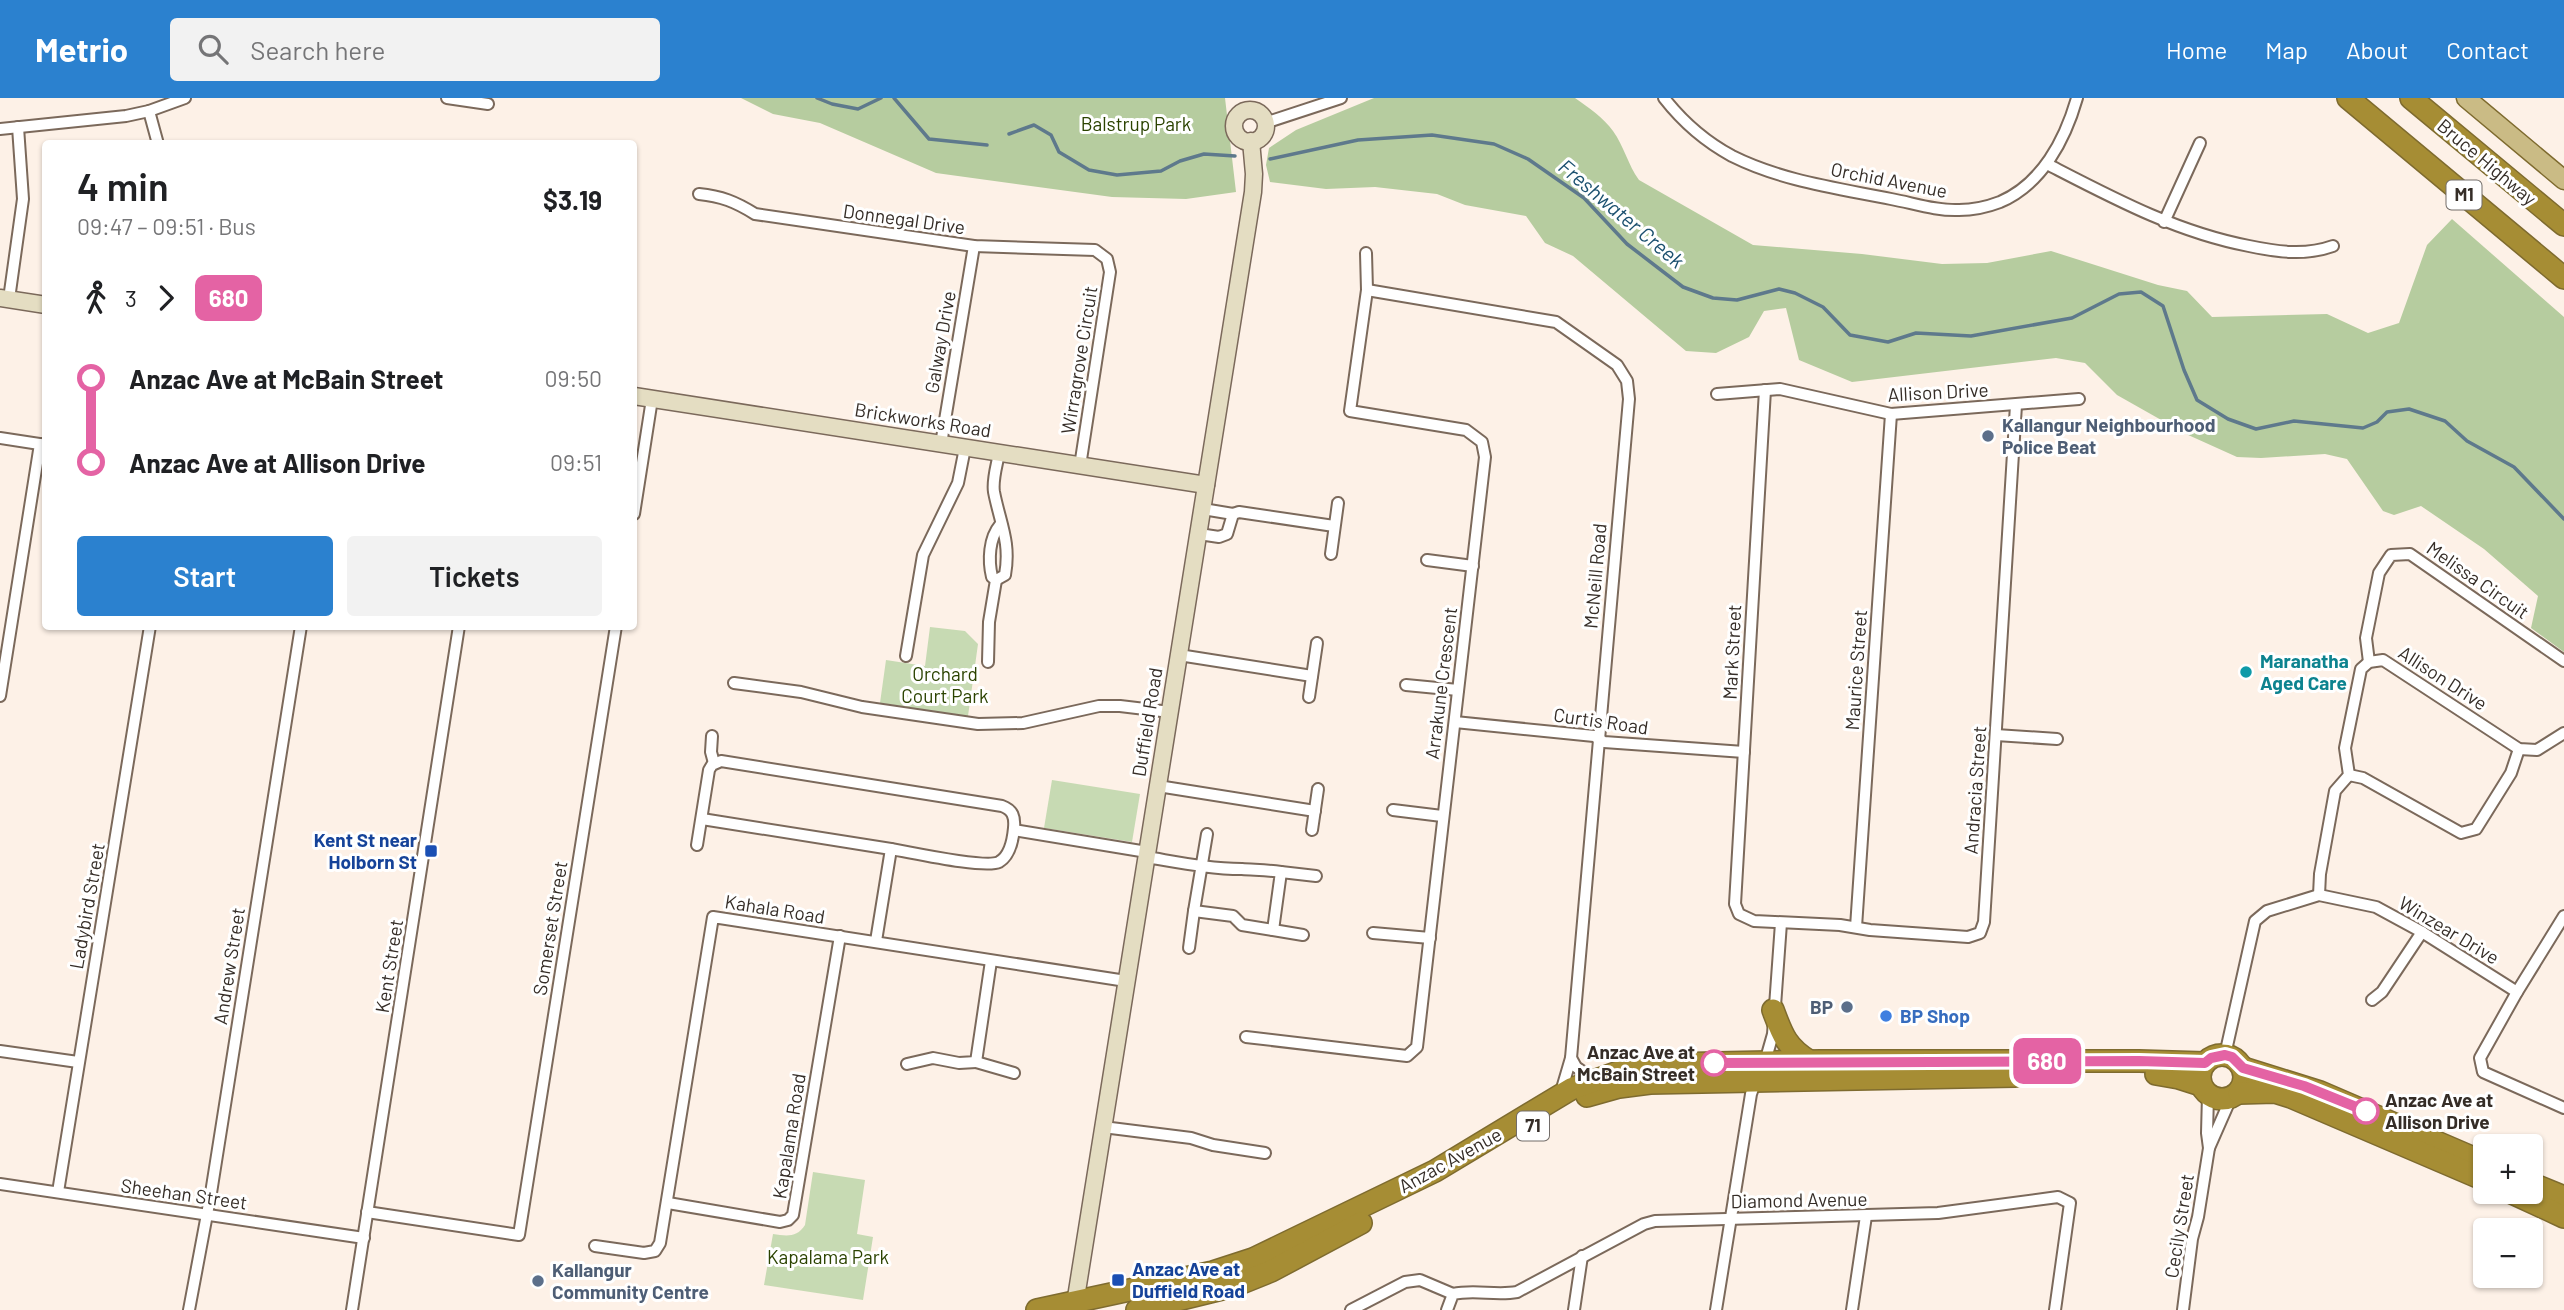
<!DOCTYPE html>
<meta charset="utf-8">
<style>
:root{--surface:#fff;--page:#f2f2f2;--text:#202124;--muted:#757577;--accent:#2b81cf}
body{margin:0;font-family:Barlow,sans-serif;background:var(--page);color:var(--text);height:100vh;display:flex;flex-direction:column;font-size:26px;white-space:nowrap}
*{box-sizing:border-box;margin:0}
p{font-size:23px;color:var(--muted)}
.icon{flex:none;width:38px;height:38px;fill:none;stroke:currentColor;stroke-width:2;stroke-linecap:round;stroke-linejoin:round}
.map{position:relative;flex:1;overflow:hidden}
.side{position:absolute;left:42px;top:42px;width:595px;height:490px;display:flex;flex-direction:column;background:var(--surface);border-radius:7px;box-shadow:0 2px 5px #0004}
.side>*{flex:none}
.badge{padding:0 14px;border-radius:10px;font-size:24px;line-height:46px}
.fabs{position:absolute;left:2473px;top:1036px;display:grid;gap:14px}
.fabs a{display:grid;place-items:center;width:70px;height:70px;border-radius:7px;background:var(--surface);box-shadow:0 2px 5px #0004;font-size:35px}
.map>.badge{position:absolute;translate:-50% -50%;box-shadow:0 0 0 4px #fff}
.legs{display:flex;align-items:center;gap:10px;height:77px;padding:0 35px;font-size:23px}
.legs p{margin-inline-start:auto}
.overview{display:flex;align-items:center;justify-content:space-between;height:119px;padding:0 35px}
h1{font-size:38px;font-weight:600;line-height:52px}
.action{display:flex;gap:14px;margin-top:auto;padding:14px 35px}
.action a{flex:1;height:80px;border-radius:7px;background:var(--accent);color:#fff;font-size:28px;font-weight:600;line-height:80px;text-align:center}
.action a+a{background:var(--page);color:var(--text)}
ul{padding:0 35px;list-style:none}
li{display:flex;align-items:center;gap:24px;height:84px;font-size:26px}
li i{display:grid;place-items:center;width:10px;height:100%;margin:0 9px;background:currentColor}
li i::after{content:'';width:18px;height:18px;margin:-9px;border:5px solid;border-radius:50%;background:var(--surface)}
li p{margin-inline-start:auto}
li:first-child i{background:linear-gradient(#0000 50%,currentColor 0)}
li:last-child i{background:linear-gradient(currentColor 50%,#0000 0)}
header{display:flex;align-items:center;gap:42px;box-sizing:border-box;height:98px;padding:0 35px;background:var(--accent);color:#fff}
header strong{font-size:33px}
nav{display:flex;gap:38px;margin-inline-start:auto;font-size:24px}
.search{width:490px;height:63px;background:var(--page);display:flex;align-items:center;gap:18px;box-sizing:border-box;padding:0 24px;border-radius:7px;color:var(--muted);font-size:26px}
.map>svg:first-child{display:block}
.green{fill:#c7dab3}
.forest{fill:#b6cc9f}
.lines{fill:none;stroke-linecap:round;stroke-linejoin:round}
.stream{stroke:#5e798c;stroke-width:3.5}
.street-casing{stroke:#7b695b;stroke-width:14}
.secondary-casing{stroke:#7b695b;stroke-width:19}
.primary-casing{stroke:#7e6b2f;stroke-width:21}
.highway-casing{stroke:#7e6b2f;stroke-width:24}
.street{stroke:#fff;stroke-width:10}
.secondary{stroke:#e4ddc2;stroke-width:16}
.primary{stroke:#cabb85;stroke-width:18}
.highway{stroke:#a68d34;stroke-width:21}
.line-1-casing{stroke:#fff;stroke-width:16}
.line-1{stroke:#e463a4;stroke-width:10}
.service-dot{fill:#5c6f8a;stroke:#fff;stroke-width:2.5}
.culture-dot{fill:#0f9aa8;stroke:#fff;stroke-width:2.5}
.transit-dot{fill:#1a4fb4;stroke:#fff;stroke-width:2.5}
.shop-dot{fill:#3f7fe0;stroke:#fff;stroke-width:2.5}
.stop-1-dot{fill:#fff;stroke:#e463a4;stroke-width:3.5}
.labels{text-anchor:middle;stroke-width:6;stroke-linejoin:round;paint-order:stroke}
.shield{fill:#fff;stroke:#726c68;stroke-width:2}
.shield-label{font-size:18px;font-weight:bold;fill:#352d27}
.park-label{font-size:19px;fill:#2b4300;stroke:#fff}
.street-label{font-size:19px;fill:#352d27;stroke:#fff}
.service-label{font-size:19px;font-weight:bold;fill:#4e5e75;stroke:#fff;text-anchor:start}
.culture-label{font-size:19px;font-weight:bold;fill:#0d838f;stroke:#fff;text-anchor:start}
.transit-label{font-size:19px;font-weight:bold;fill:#164399;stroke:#fff;text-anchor:end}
.shop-label{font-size:19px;font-weight:bold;fill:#366cbe;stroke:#fff;text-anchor:start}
.stop-label{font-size:19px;font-weight:bold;fill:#352d27;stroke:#fff;text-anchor:end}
.water-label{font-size:21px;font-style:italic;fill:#1b506f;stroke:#fff}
</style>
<header>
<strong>Metrio</strong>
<div class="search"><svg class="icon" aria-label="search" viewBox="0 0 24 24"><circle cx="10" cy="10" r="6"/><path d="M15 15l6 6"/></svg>Search here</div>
<nav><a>Home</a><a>Map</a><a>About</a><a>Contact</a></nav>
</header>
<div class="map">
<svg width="2564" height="1212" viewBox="0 0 2564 1212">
<rect width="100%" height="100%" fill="#fdf1e7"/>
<!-- green -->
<g class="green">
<polygon points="930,529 965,533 978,546 968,618 880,605 886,562 925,568"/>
<polygon points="1052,682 1140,696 1132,744 1044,730"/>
<path d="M813,1074L865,1082L857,1136L873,1139L863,1202L764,1187L773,1136C786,1138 797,1140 805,1127Z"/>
</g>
<!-- forest -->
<g class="forest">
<polygon points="741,0 1225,0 1236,94 1186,101 1112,99 936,75 820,25 773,16"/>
<path d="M1374,0H1575C1588,9 1604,20 1613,33C1624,48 1628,67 1639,82L1753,147L1862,156L1942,166L1987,165L2051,153L2158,187L2187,193L2212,219L2327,216L2368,235L2399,225L2427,147L2452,121L2564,219V554L2531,530L2538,498L2484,451L2421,408L2394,417L2383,413L2347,361L2325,356L2261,360L2237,359L2186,336L2117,297L2085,265L2056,260L1852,284L1799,262L1786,210L1764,213L1749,239L1716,255L1686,253L1573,158L1545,145L1526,118L1465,107L1437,96L1375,89L1326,91L1270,84L1266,67L1269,50L1296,32Z"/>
</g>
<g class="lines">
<!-- stream -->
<g class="stream">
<polyline points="817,0 832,6 858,11 881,0"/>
<polyline points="894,0 929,41 987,47"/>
<polyline points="1009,36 1034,27 1051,37 1059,54 1089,72 1117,77 1161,73 1180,63 1204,56 1235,58"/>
<polyline points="1270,61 1358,42 1432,37 1494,46 1528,61 1584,100 1627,146 1683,189 1713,200 1737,202 1779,191 1795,195 1823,209 1850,237 1888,244 1916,235 1971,238 2072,220 2119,196 2141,194 2163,208 2184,272 2197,302 2228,321 2256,331 2294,323 2363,330 2377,324 2387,314 2409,311 2445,323 2467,343 2514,369 2564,421"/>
</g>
<!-- street casing -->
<g class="street-casing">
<g id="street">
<polyline points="447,0 488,6"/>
<path d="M1664,0C1682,23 1706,44 1732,58C1782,83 1837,90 1891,101C1913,105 1936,113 1959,112C1973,112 1987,109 2000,104C2042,86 2065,42 2077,0"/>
<polyline points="149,13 158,46"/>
<polyline points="1265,25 1341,0"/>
<polyline points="0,31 126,18 149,13 185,0"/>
<path d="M2047,66C2113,100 2176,134 2249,148C2278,154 2305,158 2333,148"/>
<path d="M699,96C721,98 736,104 755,116L974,148L1095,152L1107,161L1110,174L1080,368"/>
<polyline points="2164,124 2200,45"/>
<polyline points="1367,192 1556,224 1617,267 1627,283 1629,301 1571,960 1561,994"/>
<polyline points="9,201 23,101 18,29"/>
<polyline points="1765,292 1735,806 1739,816 1754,823 1840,827 1870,832 1968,839 1980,835 1984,824 2016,307"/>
<polyline points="1717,296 1780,291 1891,316 2079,301"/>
<polyline points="0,340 46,347"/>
<polyline points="941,346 974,148"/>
<polyline points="1203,411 1233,416"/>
<polyline points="634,416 652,301"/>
<polyline points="1199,436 1219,439 1227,436 1233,416 1239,414 1334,428"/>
<polyline points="1331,456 1338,405"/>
<polyline points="1427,462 1473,468"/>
<path d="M996,482L1005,477C1011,444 1000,425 994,394C992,382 997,367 999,355"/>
<polyline points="1179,557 1312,578"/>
<polyline points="906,558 923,457 958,385 965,350"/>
<path d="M988,564L989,524L996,482L992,479C988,462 989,440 1000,427"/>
<polyline points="2369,564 2366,540 2379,475 2391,457 2410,456 2564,563"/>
<polyline points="734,585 801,594 862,609 978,626 1023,625 1099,608 1120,608 1170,614"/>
<polyline points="1406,587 1458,592"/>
<polyline points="0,598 40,346"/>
<polyline points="1309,599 1317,545"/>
<polyline points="1455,624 1594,638 1604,644 1744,654"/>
<polyline points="1996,637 2057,641"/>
<polyline points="712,638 711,654 714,665"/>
<polyline points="2349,677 2363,680 2461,735 2476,731 2511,675 2519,651"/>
<polyline points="1158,688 1315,713"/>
<polyline points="1393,712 1442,718"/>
<polyline points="702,721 891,751 876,843"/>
<polyline points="1014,732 1147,754"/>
<polyline points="1312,732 1318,691"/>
<path d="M697,747L709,672L712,667L721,663L1002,708C1013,712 1015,719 1014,730C1013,741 1010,758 999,764C985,771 910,754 891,751"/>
<path d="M1146,759C1177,764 1210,771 1242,771C1255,772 1267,772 1281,774L1273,832L1242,827L1233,818L1194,813L1207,736"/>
<polyline points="1281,774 1316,778"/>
<polyline points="2319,797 2320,776 2335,693 2349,677 2345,650 2361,571 2369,564 2383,562 2519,651 2537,652 2564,635"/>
<polyline points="2564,818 2517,894 2480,960 2483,974 2564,1010"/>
<polyline points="1856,829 1891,316"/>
<polyline points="1273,832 1303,837"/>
<polyline points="1373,835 1430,840"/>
<polyline points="1189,850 1194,813"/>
<polyline points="2372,902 2382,894 2422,834"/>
<polyline points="1246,939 1407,958 1417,949 1485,359 1482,344 1466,332 1350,313 1367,192 1366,155"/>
<polyline points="0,953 78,964"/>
<polyline points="2225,957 2255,823 2267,813 2319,797 2376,809 2422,834 2517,894"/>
<polyline points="1571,960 1576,969 1593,981"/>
<polyline points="976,964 1014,975"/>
<polyline points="1765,964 1773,936 1781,825"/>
<polyline points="907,966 933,960 959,965 976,964 991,863"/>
<polyline points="1103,1029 1191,1040 1213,1047 1265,1055"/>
<polyline points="2209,1050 2231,1000"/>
<polyline points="0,1086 364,1140"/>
<polyline points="58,1094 150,528"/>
<polyline points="668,1105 780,1124 788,1122 793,1117 840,838"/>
<polyline points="367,1114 519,1137 616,528"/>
<polyline points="595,1148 644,1155 655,1153 660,1145 713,819 1126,883"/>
<polyline points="189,1212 211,1095 301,528"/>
<polyline points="352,1212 459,528"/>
<polyline points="1351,1212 1405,1184 1420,1182 1453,1196"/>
<path d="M1447,1212L1453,1196C1475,1191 1495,1198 1517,1194L1644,1126L1655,1123L1938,1115L2058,1099L2070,1105L2055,1212"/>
<polyline points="1574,1212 1582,1158"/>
<polyline points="1716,1212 1751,996 1756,982"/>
<polyline points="1852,1212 1866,1118"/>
<polyline points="2183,1212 2192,1141 2198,1119 2209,1050 2207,1035 2208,997"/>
</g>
</g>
<!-- secondary casing -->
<g class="secondary-casing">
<g id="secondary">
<circle cx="1250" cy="28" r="16"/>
<polyline points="0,200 46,207"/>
<polyline points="634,298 1206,387"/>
<polyline points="1074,1212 1253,94 1254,76 1251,43"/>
</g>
</g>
<!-- primary casing -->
<g class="primary-casing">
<polyline id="primary" points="2466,0 2564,82"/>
</g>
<!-- highway casing -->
<g class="highway-casing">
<g id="highway">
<polyline points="2348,0 2564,180"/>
<polyline points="2411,0 2564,127"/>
<path d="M1773,912C1782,936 1786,949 1809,963"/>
<circle cx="2222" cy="979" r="22"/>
<polyline points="2243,970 2320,994 2485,1065"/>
<polyline points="2156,976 2179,980 2201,987"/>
<polyline points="2239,995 2275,994 2291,999 2485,1082"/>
<polyline points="1587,998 1619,989 1650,985 2015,978"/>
<polyline points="2530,1085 2564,1099"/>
<polyline points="2510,1094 2564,1119"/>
<polyline points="1037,1212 1213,1174 1253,1161 1435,1073 1571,991 1627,971 1667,966 1820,963 2139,963 2205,965"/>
<polyline points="1137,1212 1234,1188 1271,1173 1361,1125"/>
</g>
</g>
<!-- street -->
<use href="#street" class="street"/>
<!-- secondary -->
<use href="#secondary" class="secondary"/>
<!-- primary -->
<use href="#primary" class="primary"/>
<!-- highway -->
<use href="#highway" class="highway"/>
</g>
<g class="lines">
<!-- line-1 casing -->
<g class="line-1-casing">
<polyline id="line-1" points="1714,965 2139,963 2205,965 2211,960 2225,957 2232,959 2243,970 2304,988 2366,1013"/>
</g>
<!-- line-1 -->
<use href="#line-1" class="line-1"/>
</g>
<!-- markers -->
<g class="service-dot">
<circle cx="1988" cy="338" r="7"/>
<circle cx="1847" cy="909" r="7"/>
<circle cx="538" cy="1183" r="7"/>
</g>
<circle class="culture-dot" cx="2246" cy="574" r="7"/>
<g class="transit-dot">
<rect x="424" y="746" width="14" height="14" rx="3.5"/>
<rect x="1111" y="1175" width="14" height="14" rx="3.5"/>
</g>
<circle class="shop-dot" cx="1886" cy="918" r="7"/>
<g class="stop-1-dot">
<circle cx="1714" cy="965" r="12"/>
<circle cx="2366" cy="1013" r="12"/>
</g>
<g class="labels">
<!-- shield labels -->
<g class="shield">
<rect x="2446.5" y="82.5" width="35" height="29" rx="5"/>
<rect x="1517" y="1013.5" width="32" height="29" rx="5"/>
</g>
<g class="shield-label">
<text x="2464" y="103">M1</text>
<text x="1533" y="1034">71</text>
</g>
<!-- park labels -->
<g class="park-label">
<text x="1136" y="33">Balstrup Park</text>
<text x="945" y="583">Orchard<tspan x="945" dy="22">Court Park</tspan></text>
<text x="828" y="1166">Kapalama Park</text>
</g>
<!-- street labels -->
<g class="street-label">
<text transform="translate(2487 64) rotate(40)" y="7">Bruce Highway</text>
<text transform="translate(1889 82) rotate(11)" y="7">Orchid Avenue</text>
<text transform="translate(904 121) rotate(8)" y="7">Donnegal Drive</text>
<text transform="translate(940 244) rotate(-80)" y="7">Galway Drive</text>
<text transform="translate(1079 262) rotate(-81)" y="7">Wirragrove Circuit</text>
<text transform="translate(1938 294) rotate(-3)" y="7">Allison Drive</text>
<text transform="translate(923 322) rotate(9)" y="7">Brickworks Road</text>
<text transform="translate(1595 478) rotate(-85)" y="7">McNeill Road</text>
<text transform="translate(2478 482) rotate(35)" y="7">Melissa Circuit</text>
<text transform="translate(1732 554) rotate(-87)" y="7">Mark Street</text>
<text transform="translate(1856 572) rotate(-86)" y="7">Maurice Street</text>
<text transform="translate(2443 580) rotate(33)" y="7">Allison Drive</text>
<text transform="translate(1441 585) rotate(-83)" y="7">Arrakune Crescent</text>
<text transform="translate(1601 623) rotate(8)" y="7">Curtis Road</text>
<text transform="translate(1147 624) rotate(-81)" y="7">Duffield Road</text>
<text transform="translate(1975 692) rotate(-86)" y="7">Andracia Street</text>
<text transform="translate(87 808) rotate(-80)" y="7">Ladybird Street</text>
<text transform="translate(775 811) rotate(9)" y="7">Kahala Road</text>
<text transform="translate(550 830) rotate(-81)" y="7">Somerset Street</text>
<text transform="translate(2449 832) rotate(31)" y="7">Winzear Drive</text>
<text transform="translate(229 868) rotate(-81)" y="7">Andrew Street</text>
<text transform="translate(389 868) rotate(-81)" y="7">Kent Street</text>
<text transform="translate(789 1038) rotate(-81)" y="7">Kapalama Road</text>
<text transform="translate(1450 1062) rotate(-29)" y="7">Anzac Avenue</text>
<text transform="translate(184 1096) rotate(8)" y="7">Sheehan Street</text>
<text transform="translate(1799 1102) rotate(-1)" y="7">Diamond Avenue</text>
<text transform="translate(2179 1128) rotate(-81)" y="7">Cecily Street</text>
</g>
<!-- service labels -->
<g class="service-label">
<text x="2002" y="334">Kallangur Neighbourhood<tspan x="2002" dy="22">Police Beat</tspan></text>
<text x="1833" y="916" text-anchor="end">BP</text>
<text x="552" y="1179">Kallangur<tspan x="552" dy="22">Community Centre</tspan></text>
</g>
<!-- culture labels -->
<g class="culture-label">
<text x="2260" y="570">Maranatha<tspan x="2260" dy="22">Aged Care</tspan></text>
</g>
<!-- transit labels -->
<g class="transit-label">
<text x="417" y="749">Kent St near<tspan x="417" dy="22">Holborn St</tspan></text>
<text x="1132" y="1178" text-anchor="start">Anzac Ave at<tspan x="1132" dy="22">Duffield Road</tspan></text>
</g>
<!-- shop labels -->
<g class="shop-label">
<text x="1900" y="925">BP Shop</text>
</g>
<!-- stop labels -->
<g class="stop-label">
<text x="1695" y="961">Anzac Ave at<tspan x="1695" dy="22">McBain Street</tspan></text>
<text x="2385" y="1009" text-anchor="start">Anzac Ave at<tspan x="2385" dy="22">Allison Drive</tspan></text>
</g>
<!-- water labels -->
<g class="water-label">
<text transform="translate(1621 116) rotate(40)" y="7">Freshwater Creek</text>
</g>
</g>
</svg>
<div class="fabs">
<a>+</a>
<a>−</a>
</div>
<b class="badge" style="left:2047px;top:963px;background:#e463a4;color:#fff">680</b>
<section class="side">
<div class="overview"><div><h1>4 min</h1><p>09:47 – 09:51 · Bus</p></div><b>$3.19</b></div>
<div class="legs"><svg class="icon" aria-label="walk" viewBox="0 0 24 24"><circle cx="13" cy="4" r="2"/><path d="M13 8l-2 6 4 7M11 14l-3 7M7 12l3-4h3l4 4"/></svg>3<svg class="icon" aria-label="forward" viewBox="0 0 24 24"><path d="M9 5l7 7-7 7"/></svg><b class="badge" style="background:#e463a4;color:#fff">680</b></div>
<ul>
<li><i style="color:#e463a4"></i><b>Anzac Ave at McBain Street</b><p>09:50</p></li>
<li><i style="color:#e463a4"></i><b>Anzac Ave at Allison Drive</b><p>09:51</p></li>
</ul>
<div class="action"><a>Start</a><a>Tickets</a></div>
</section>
</div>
